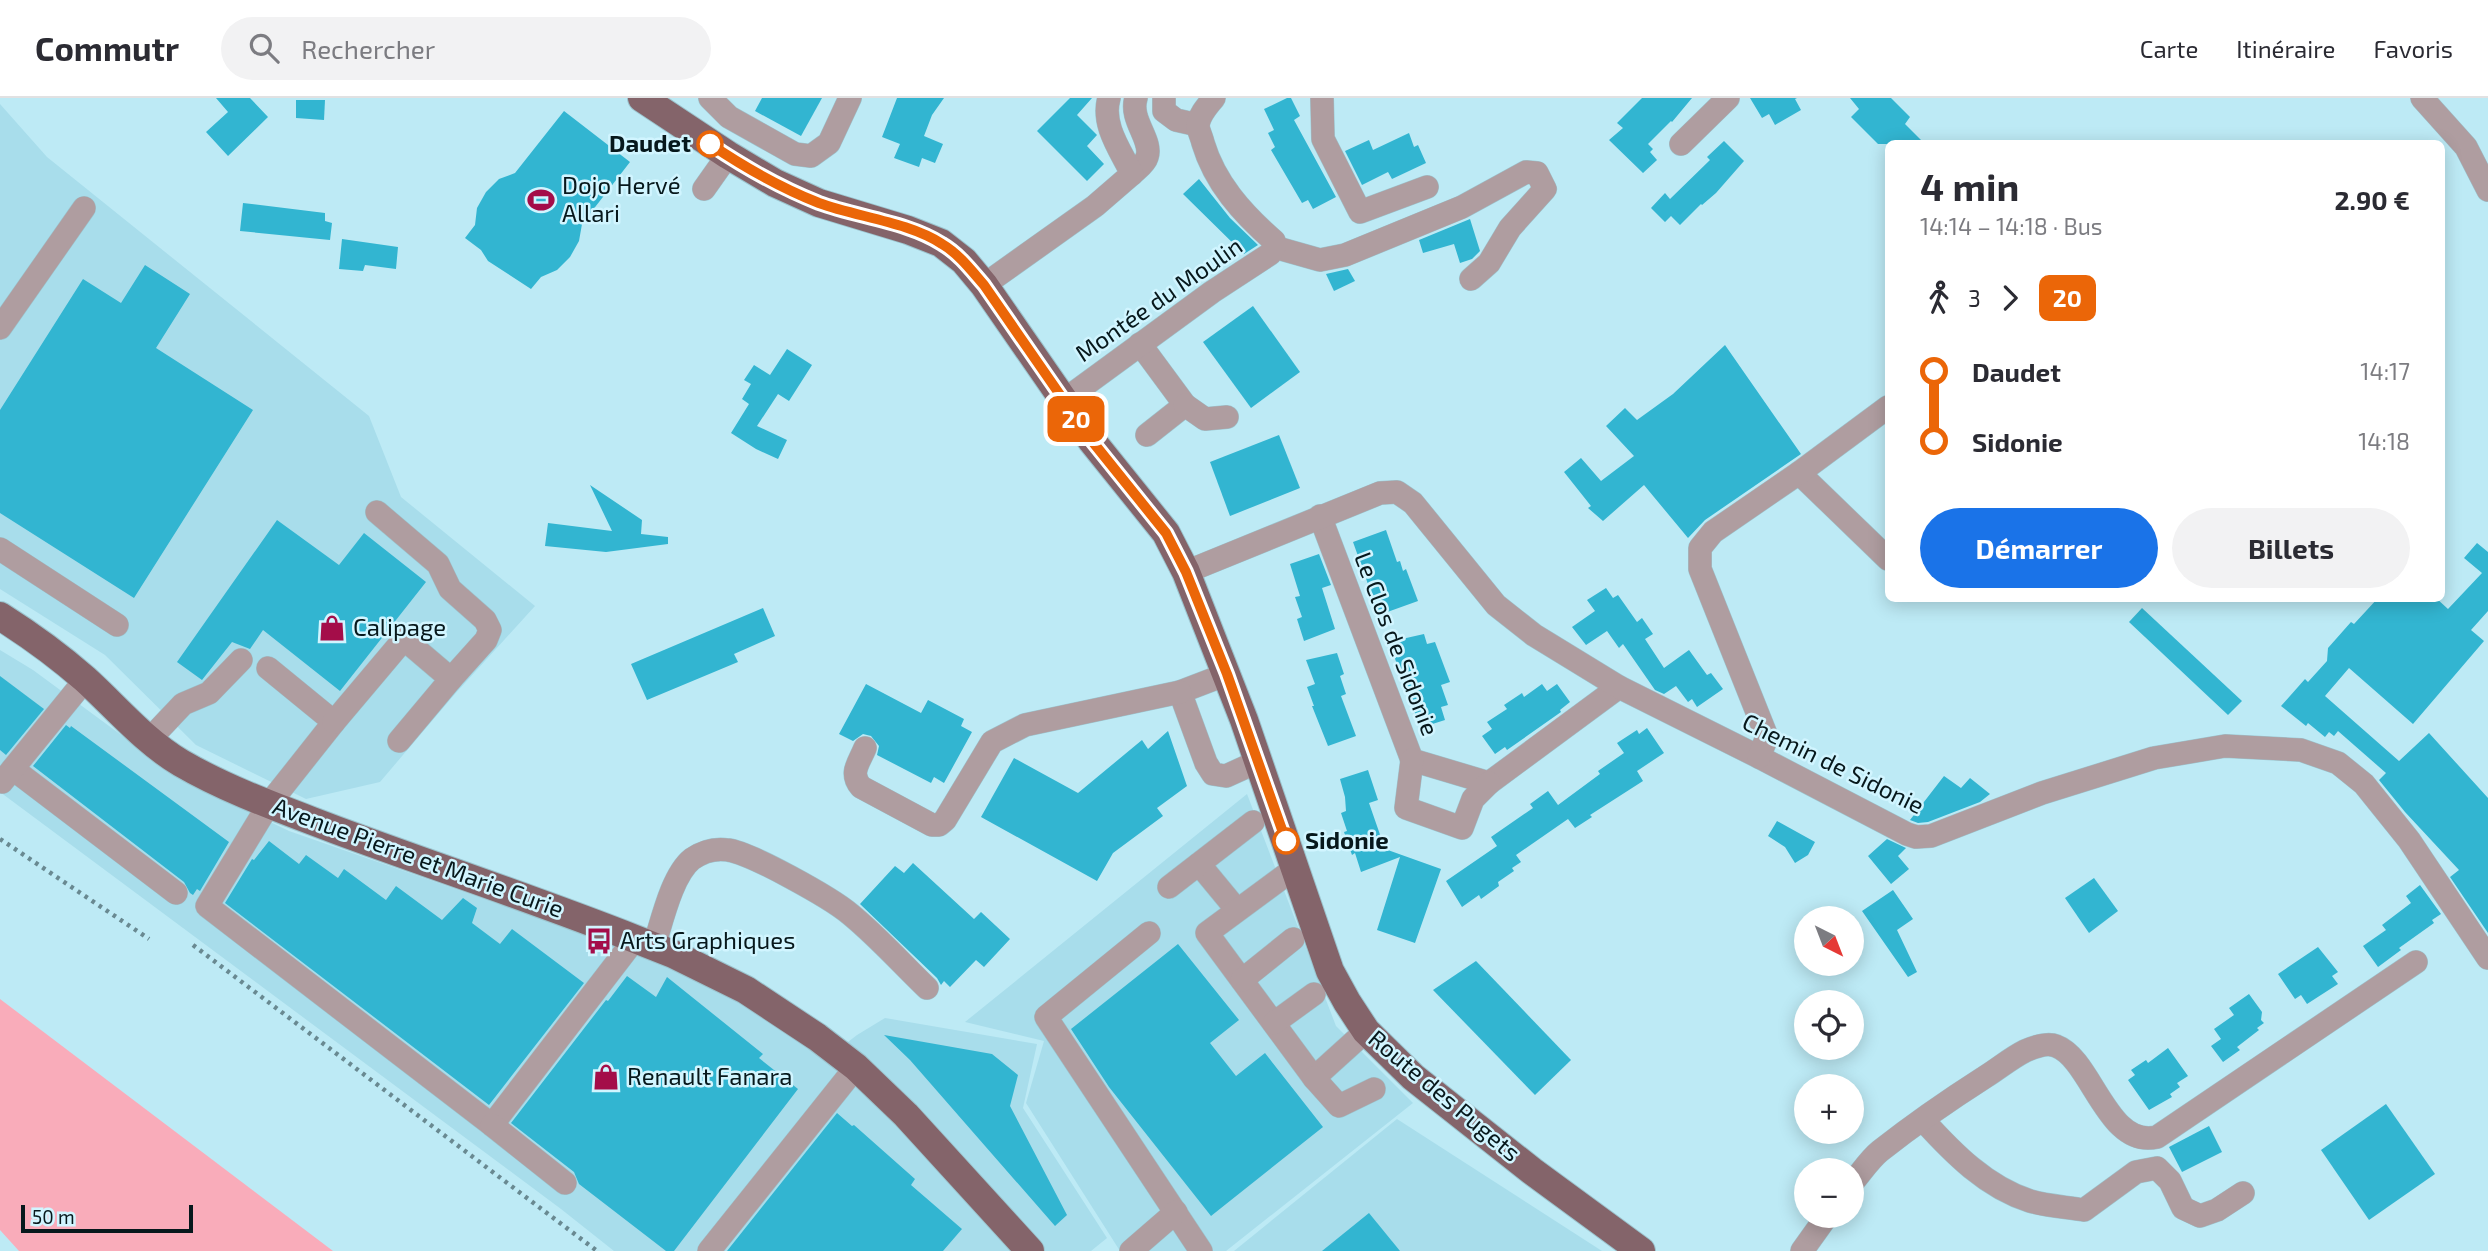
<!DOCTYPE html>
<html lang="fr">
<meta charset="utf-8">
<style>
:root{--surface:#fff;--page:#f2f2f3;--text:#2b2b33;--muted:#7c7c81;--line:#e1e1e2;--accent:#1a73e8}
body{margin:0;font-family:"Exo 2",sans-serif;background:var(--page);color:var(--text);height:100vh;display:flex;flex-direction:column;font-size:26px;white-space:nowrap}
*{box-sizing:border-box;margin:0}
p{font-size:23px;color:var(--muted)}
.icon{flex:none;width:38px;height:38px;fill:none;stroke:currentColor;stroke-width:2;stroke-linecap:round;stroke-linejoin:round}
.map{position:relative;flex:1;overflow:hidden}
.sheet{position:absolute;left:1885px;top:42px;width:560px;height:462px;display:flex;flex-direction:column;background:var(--surface);border-radius:10px;box-shadow:0 4px 18px #0003}
.sheet>*{flex:none}
.badge{padding:0 14px;border-radius:10px;font-size:24px;line-height:46px}
.needle{width:46px;rotate:138deg}
.controls{position:absolute;left:1794px;top:808px;display:grid;gap:14px}
.controls a{display:grid;place-items:center;width:70px;height:70px;border-radius:50%;background:var(--surface);box-shadow:0 4px 18px #0003;font-size:35px}
.scale{position:absolute;left:21px;bottom:18px;width:172px;box-sizing:border-box;padding-left:7px;border:4px solid #07181c;border-top:0;font-size:19px;line-height:24px;white-space:nowrap;color:#07181c;-webkit-text-stroke:5px #d1f5ff;paint-order:stroke}
.map>.badge{position:absolute;translate:-50% -50%;box-shadow:0 0 0 4px #fff}
.legs{display:flex;align-items:center;gap:10px;height:77px;padding:0 35px;font-size:23px}
.legs p{margin-inline-start:auto}
.headline{display:flex;align-items:center;justify-content:space-between;height:119px;padding:0 35px}
h1{font-size:38px;font-weight:700;line-height:52px}
.primary-button{display:flex;gap:14px;margin-top:auto;padding:14px 35px}
.primary-button a{flex:1;height:80px;border-radius:42px;background:var(--accent);color:#fff;font-size:28px;font-weight:700;line-height:80px;text-align:center}
.primary-button a+a{background:var(--page);color:var(--text)}
ul{padding:0 35px;list-style:none}
li{display:flex;align-items:center;gap:24px;height:70px;font-size:26px}
li i{display:grid;place-items:center;width:10px;height:100%;margin:0 9px;background:currentColor}
li i::after{content:'';width:18px;height:18px;margin:-9px;border:5px solid;border-radius:50%;background:var(--surface)}
li p{margin-inline-start:auto}
li:first-child i{background:linear-gradient(#0000 50%,currentColor 0)}
li:last-child i{background:linear-gradient(currentColor 50%,#0000 0)}
header{display:flex;align-items:center;gap:42px;box-sizing:border-box;height:98px;padding:0 35px;background:var(--surface);border-bottom:2px solid var(--line)}
header strong{font-size:33px}
nav{display:flex;gap:38px;margin-inline-start:auto;font-size:24px}
.search{width:490px;height:63px;background:var(--page);display:flex;align-items:center;gap:18px;box-sizing:border-box;padding:0 24px;border-radius:38px;color:var(--muted);font-size:26px}
.map>svg:first-child{display:block}
.built{fill:#a8ddeb}
.green{fill:#f9acba}
.building{fill:#32b5d1}
.lines{fill:none;stroke-linecap:round;stroke-linejoin:round}
.minor-casing{stroke:#9cc4ce;stroke-width:24}
.major-casing{stroke:#9cc4ce;stroke-width:30}
.path{stroke:#698991;stroke-width:4.5;stroke-dasharray:3.5 5;stroke-linecap:butt}
.minor{stroke:#af9da0;stroke-width:23}
.major{stroke:#84646a;stroke-width:28}
.line-1-casing{stroke:#fff;stroke-width:16}
.line-1{stroke:#eb6608;stroke-width:10}
.stop-1-dot{fill:#fff;stroke:#eb6608;stroke-width:3.5}
.labels{text-anchor:middle;stroke-width:5;stroke-linejoin:round;paint-order:stroke}
.stop-label{font-size:24px;font-weight:bold;fill:#07181c;stroke:#d1f5ff;text-anchor:end}
.poi-label{font-size:24px;fill:#07181c;stroke:#d1f5ff;text-anchor:start}
.street-label{font-size:24px;fill:#07181c;stroke:#d1f5ff}
</style>
<header>
<strong>Commutr</strong>
<div class="search"><svg class="icon" aria-label="search" viewBox="0 0 24 24"><circle cx="10" cy="10" r="6"/><path d="M15 15l6 6"/></svg>Rechercher</div>
<nav><a>Carte</a><a>Itinéraire</a><a>Favoris</a></nav>
</header>
<div class="map">
<svg width="2488" height="1153" viewBox="0 0 2488 1153">
<rect width="100%" height="100%" fill="#bdeaf5"/>
<!-- built -->
<g class="built">
<polygon points="0,6 47,59 369,318 401,399 535,508 454,597 380,684 306,701 196,647 105,557 0,491"/>
<polygon points="0,552 33,572 181,681 289,733 524,815 705,882 765,918 826,961 857,937 885,920 1037,946 1023,1010 1107,1140 1091,1153 614,1153 561,1111 0,694"/>
<polygon points="1247,696 1336,928 1413,1005 1226,1153 1120,1153 1026,1005 1044,943 965,924"/>
<polygon points="1397,1021 1602,1153 1234,1153"/>
</g>
<!-- green -->
<polygon class="green" points="0,901 333,1153 19,1153 0,1132"/>
<!-- building -->
<g class="building">
<polygon points="216,0 250,0 268,19 228,58 206,34 228,14"/>
<polygon points="762,0 822,0 801,38 755,13"/>
<polygon points="897,0 944,0 932,17 924,38 943,46 935,65 922,60 919,69 894,60 900,46 882,39"/>
<polygon points="1070,0 1092,0 1077,17 1097,37 1087,48 1104,66 1087,83 1037,33"/>
<polygon points="1287,0 1291,0 1300,18 1294,22 1336,99 1313,111 1308,102 1302,105 1271,52 1275,49 1268,35 1274,32 1264,11"/>
<polygon points="1642,0 1692,0 1672,24 1671,23 1648,46 1653,51 1650,54 1657,62 1643,75 1609,42 1623,30 1617,25"/>
<polygon points="1750,0 1797,0 1795,1 1801,12 1775,27 1769,16 1762,20"/>
<polygon points="1850,0 1891,0 1910,19 1905,26 1925,46 1878,46 1851,19 1859,11"/>
<polygon points="296,2 325,2 324,22 296,20"/>
<polygon points="564,13 630,64 582,126 579,143 570,159 557,172 541,179 531,191 488,163 481,152 465,140 475,127 477,110 486,94 499,81 515,75"/>
<polygon points="1409,35 1414,49 1418,47 1426,65 1392,81 1388,74 1362,87 1345,53 1369,42 1373,52"/>
<polygon points="1724,43 1744,63 1716,95 1702,107 1701,106 1680,127 1671,118 1665,124 1651,110 1665,95 1670,101 1710,62 1707,59"/>
<polygon points="1199,81 1230,120 1258,147 1244,156 1183,96"/>
<polygon points="243,105 325,115 325,123 332,125 330,142 240,133"/>
<polygon points="1470,121 1480,153 1472,161 1460,165 1454,146 1423,155 1419,142"/>
<polygon points="342,141 398,149 396,171 365,167 363,173 339,171"/>
<polygon points="145,167 190,196 156,250 253,312 134,500 0,415 0,312 83,181 121,205"/>
<polygon points="1348,171 1355,183 1334,193 1326,176"/>
<polygon points="1253,208 1300,274 1251,310 1203,244"/>
<polygon points="1725,247 1801,356 1705,422 1688,440 1644,387 1603,423 1588,410 1591,408 1564,374 1581,360 1601,383 1634,358 1606,328 1625,310 1637,322 1673,296"/>
<polygon points="787,251 812,267 789,303 778,296 757,328 787,342 778,361 756,351 731,335 749,306 742,301 751,286 744,282 754,267 770,277"/>
<polygon points="1279,337 1300,390 1230,418 1210,364"/>
<polygon points="590,387 642,422 641,436 668,439 668,446 606,454 545,448 548,425 612,433"/>
<polygon points="277,422 339,467 364,435 426,484 340,593 263,532 250,551 232,544 202,582 177,564"/>
<polygon points="1386,432 1397,464 1400,463 1403,473 1406,471 1418,503 1379,517 1353,444"/>
<polygon points="2477,445 2488,454 2488,513 2471,532 2484,543 2413,626 2349,570 2325,598 2399,663 2429,635 2488,700 2488,835 2450,779 2459,772 2405,714 2379,682 2386,675 2338,633 2334,638 2329,634 2325,639 2308,625 2306,628 2281,608 2305,581 2308,584 2327,563 2328,550 2351,524 2354,526 2378,500 2436,500 2448,511 2482,475 2464,460"/>
<polygon points="1319,456 1331,487 1322,490 1335,531 1304,543 1297,521 1302,519 1295,499 1300,498 1290,466"/>
<polygon points="1606,490 1613,500 1618,497 1637,524 1642,520 1653,536 1645,541 1664,570 1689,552 1707,577 1711,575 1723,591 1697,609 1692,601 1688,604 1676,588 1664,596 1655,592 1623,546 1619,550 1607,533 1586,547 1572,529 1595,513 1587,502"/>
<polygon points="763,510 775,538 734,556 738,564 647,602 631,566"/>
<polygon points="2142,510 2242,603 2228,617 2129,524"/>
<polygon points="1424,536 1427,546 1435,544 1450,584 1441,587 1448,607 1441,609 1445,622 1423,629 1419,617 1416,618 1394,558 1398,556 1393,543"/>
<polygon points="1337,555 1344,576 1340,578 1346,596 1341,598 1356,638 1328,648 1312,608 1314,608 1307,589 1315,586 1306,562"/>
<polygon points="0,578 44,611 6,657 0,652"/>
<polygon points="866,586 921,615 928,602 964,621 961,628 972,634 944,685 934,679 931,685 877,657 879,648 871,638 863,636 853,643 839,636"/>
<polygon points="1542,586 1547,593 1557,586 1570,604 1560,612 1561,614 1507,652 1505,649 1495,656 1482,638 1492,631 1487,624 1507,611 1504,607 1522,595 1524,599"/>
<polygon points="66,627 70,630 71,628 229,744 200,793 197,791 193,797 190,795 184,784 33,668"/>
<polygon points="1647,630 1664,655 1637,673 1643,683 1590,717 1592,719 1575,730 1568,721 1516,757 1521,764 1512,770 1514,773 1498,784 1499,788 1481,801 1479,797 1462,809 1446,783 1497,748 1491,739 1533,710 1530,706 1548,693 1558,707 1600,676 1598,673 1624,655 1617,645 1637,632 1639,636"/>
<polygon points="1168,633 1187,688 1157,710 1163,718 1113,755 1097,783 981,719 1014,660 1078,695 1142,642 1148,651"/>
<polygon points="1368,672 1378,702 1369,705 1385,751 1441,771 1415,845 1377,832 1400,759 1361,774 1355,755 1352,757 1344,734 1347,733 1341,715 1346,713 1345,699 1340,681"/>
<polygon points="1944,678 1961,690 1970,680 1990,696 1980,704 1928,724 1918,725 1910,722"/>
<polygon points="1777,723 1815,744 1808,757 1795,765 1785,749 1768,738"/>
<polygon points="1887,741 1906,750 1898,758 1909,771 1891,786 1868,758"/>
<polygon points="269,743 299,766 306,757 338,780 344,771 386,802 396,788 442,822 463,800 477,810 472,825 500,846 512,831 584,885 489,1007 225,805 252,761 254,762"/>
<polygon points="913,765 974,821 981,814 1010,841 984,869 976,862 950,889 944,883 941,887 937,880 860,806 895,768 904,775"/>
<polygon points="2094,780 2118,813 2089,835 2065,800"/>
<polygon points="2420,787 2441,816 2432,822 2434,825 2399,850 2401,852 2378,869 2363,848 2386,832 2382,827 2411,805 2406,798"/>
<polygon points="1893,792 1913,821 1897,832 1917,874 1908,879 1862,813"/>
<polygon points="1178,846 1239,922 1210,945 1236,978 1265,955 1323,1029 1211,1118 1109,989 1071,931"/>
<polygon points="2318,849 2338,874 2332,878 2338,886 2307,906 2301,897 2295,901 2278,876"/>
<polygon points="1476,863 1571,962 1535,997 1433,892"/>
<polygon points="627,878 656,899 667,879 763,956 759,960 798,991 674,1153 666,1153 579,1086 574,1074 511,1025 606,902 608,903"/>
<polygon points="2249,896 2262,914 2261,922 2264,925 2257,930 2259,932 2237,949 2240,952 2223,964 2211,948 2221,941 2214,931 2234,917 2229,910"/>
<polygon points="884,937 992,956 1018,977 1010,1008 1067,1117 1055,1128 910,962"/>
<polygon points="2168,950 2188,978 2177,985 2180,989 2170,996 2172,999 2149,1012 2128,982 2135,977 2131,972 2146,962 2148,965"/>
<polygon points="2386,1006 2435,1076 2369,1122 2321,1052"/>
<polygon points="837,1015 852,1028 854,1027 915,1081 911,1087 962,1131 943,1153 727,1153"/>
<polygon points="2209,1028 2222,1054 2182,1074 2169,1049"/>
<polygon points="1369,1115 1400,1153 1322,1153"/>
</g>
<g class="lines">
<!-- minor casing -->
<g class="minor-casing">
<g id="minor">
<polyline points="710,0 729,19 795,56 811,58 829,45 850,0"/>
<polyline points="1164,0 1164,13 1176,22 1198,27"/>
<polyline points="1322,0 1323,41 1360,114 1427,89"/>
<polyline points="2422,0 2466,49 2488,92"/>
<polyline points="1681,46 1728,0"/>
<path d="M1132,76C1137,71 1145,66 1147,59C1153,42 1129,22 1136,0"/>
<polyline points="704,91 728,57"/>
<polyline points="1274,149 1320,162 1345,157 1462,109 1526,74 1537,75 1545,91 1510,130 1489,165 1471,181"/>
<path d="M984,187L1095,108L1132,76C1121,53 1101,27 1109,0"/>
<polyline points="0,230 84,110"/>
<polyline points="1140,246 1185,307 1147,337"/>
<path d="M1063,303L1212,194L1270,156L1274,149V143C1242,115 1215,85 1203,45C1202,40 1199,34 1198,29C1198,18 1207,8 1214,0"/>
<polyline points="1185,307 1205,321 1227,319"/>
<polyline points="1799,375 1888,461"/>
<polyline points="377,414 438,466 450,491 485,522 490,532 486,542 451,581"/>
<polyline points="1320,418 1412,662 1489,685 1619,589"/>
<polyline points="0,451 117,527"/>
<polyline points="1186,474 1380,395 1397,394 1413,405 1496,507 1534,537 1619,589 1759,659 1907,736 1916,739 1931,738 2042,695 2154,660 2225,648 2301,652 2338,665 2364,686 2409,742 2488,860"/>
<polyline points="268,570 334,624 269,706 207,808 492,1027 635,841"/>
<polyline points="1227,576 1180,594 1206,665 1213,676 1226,678 1259,663"/>
<polyline points="334,624 404,541 451,581 399,643"/>
<polyline points="149,642 183,606 209,595 241,562"/>
<path d="M865,650C859,665 849,675 861,689L932,727H939L945,722L992,644L1025,627L1180,594"/>
<polyline points="1759,659 1767,639 1700,471 1700,450 1713,434 1799,375 1888,309"/>
<polyline points="1412,662 1406,710 1462,730 1473,701 1489,685"/>
<polyline points="13,671 176,795"/>
<polyline points="0,682 2,684 85,582"/>
<polyline points="1199,766 1237,812"/>
<polyline points="1295,770 1207,835 1314,980 1366,933"/>
<polyline points="1169,789 1253,724"/>
<polyline points="1149,835 1046,919 1201,1153"/>
<path d="M654,848C662,823 672,777 692,761C702,754 715,750 728,752C751,755 831,800 850,816C877,838 902,866 927,890"/>
<polyline points="1242,882 1293,841"/>
<polyline points="1274,925 1314,896"/>
<polyline points="1314,980 1339,1008 1374,991"/>
<path d="M1923,1022C1953,1055 1986,1089 2030,1103C2047,1108 2067,1109 2084,1112L2136,1074L2157,1070L2170,1083L2183,1110L2200,1118L2217,1112L2243,1095"/>
<polyline points="492,1027 565,1085"/>
<path d="M1852,1085C1861,1075 1869,1062 1880,1053C1913,1027 1949,1002 1985,979C1998,971 2011,960 2025,953C2034,949 2047,944 2056,948C2092,961 2107,1051 2157,1039L2416,864"/>
<polyline points="709,1153 856,969"/>
<polyline points="1131,1153 1176,1114"/>
<polyline points="1802,1153 1827,1118"/>
</g>
</g>
<!-- major casing -->
<g class="major-casing">
<g id="major">
<polyline points="642,0 728,57 775,85 819,105 908,132 941,145 964,163 984,187 1092,343 1166,435 1186,474 1244,622 1330,873 1347,904 1366,933 1413,979 1532,1073 1641,1153"/>
<path d="M0,518C30,537 59,558 85,581C116,609 144,643 181,665C229,693 284,712 336,732C436,769 536,802 635,841L673,856L746,892L817,939L856,969L906,1017L1030,1153"/>
</g>
</g>
<!-- path -->
<g class="path">
<polyline points="0,741 149,841"/>
<polyline points="193,847 597,1153"/>
</g>
<!-- minor -->
<use href="#minor" class="minor"/>
<!-- major -->
<use href="#major" class="major"/>
</g>
<g class="lines">
<!-- line-1 casing -->
<g class="line-1-casing">
<path id="line-1" d="M710,46C744,69 781,90 819,105C857,119 908,124 942,146C959,156 971,172 984,187L1092,343L1166,435L1186,474L1227,576L1286,743"/>
</g>
<!-- line-1 -->
<use href="#line-1" class="line-1"/>
</g>
<!-- icons -->
<defs>
<g id="stadium-bare" transform="scale(2.1)"><path d="M0-5a6.5 5 0 1 0 0 10a6.5 5 0 1 0 0-10ZM-3.5-1.8h7v3.6h-7Z" fill="#a40d49" stroke="#d1f5ff" stroke-width="2.5" paint-order="stroke"/></g>
<g id="shop-bare" transform="scale(2.1)"><path d="M-5-2.5h2.3a2.7 3.5 0 0 1 5.4 0H5L5.5 6h-11ZM-1.5-2.5h3a1.5 2.3 0 0 0-3 0Z" fill="#a40d49" stroke="#d1f5ff" stroke-width="2.5" paint-order="stroke"/></g>
<g id="bus-bare" transform="scale(2.1)"><path d="M-5-6H5V4H4V6H2V4H-2V6H-4V4H-5ZM-3.5-4V0h7V-4ZM-3.5 1.2v1.5H-2V1.2ZM2 1.2v1.5H3.5V1.2Z" fill="#a40d49" stroke="#d1f5ff" stroke-width="2.5" paint-order="stroke"/></g>
</defs>
<g fill-rule="evenodd">
<use href="#stadium-bare" x="541" y="102"/>
<use href="#shop-bare" x="332" y="530"/>
<use href="#bus-bare" x="599" y="843"/>
<use href="#shop-bare" x="606" y="979"/>
</g>
<!-- markers -->
<g class="stop-1-dot">
<circle cx="710" cy="46" r="12"/>
<circle cx="1286" cy="743" r="12"/>
</g>
<g class="labels">
<!-- stop labels -->
<g class="stop-label">
<text x="691" y="54">Daudet</text>
<text x="1305" y="751" text-anchor="start">Sidonie</text>
</g>
<!-- poi labels -->
<g class="poi-label">
<text x="562" y="96">Dojo Hervé<tspan x="562" dy="28">Allari</tspan></text>
<text x="353" y="538">Calipage</text>
<text x="620" y="851">Arts Graphiques</text>
<text x="627" y="987">Renault Fanara</text>
</g>
<!-- street labels -->
<g class="street-label">
<text transform="translate(1159 202) rotate(-35)" y="8">Montée du Moulin</text>
<text transform="translate(1396 546) rotate(69)" y="8">Le Clos de Sidonie</text>
<text transform="translate(1833 666) rotate(26)" y="8">Chemin de Sidonie</text>
<text transform="translate(418 760) rotate(20)" y="8">Avenue Pierre et Marie Curie</text>
<text transform="translate(1444 998) rotate(40)" y="8">Route des Pugets</text>
</g>
</g>
</svg>
<div class="controls">
<a><svg class="needle" viewBox="-14 -14 28 28"><path d="M0-13l5 13h-10z" fill="#e53935"/><path d="M0 13l5-13h-10z" fill="#7c7c81"/></svg></a>
<a><svg class="icon" aria-label="locate" viewBox="0 0 24 24"><circle cx="12" cy="12" r="6"/><path d="M12 2v4M12 18v4M2 12h4M18 12h4"/></svg></a>
<a>+</a>
<a>−</a>
</div>
<div class="scale">50 m</div>
<b class="badge" style="left:1076px;top:321px;background:#eb6608;color:#fff">20</b>
<section class="sheet">
<div class="headline"><div><h1>4 min</h1><p>14:14 – 14:18 · Bus</p></div><b>2.90 €</b></div>
<div class="legs"><svg class="icon" aria-label="walk" viewBox="0 0 24 24"><circle cx="13" cy="4" r="2"/><path d="M13 8l-2 6 4 7M11 14l-3 7M7 12l3-4h3l4 4"/></svg>3<svg class="icon" aria-label="forward" viewBox="0 0 24 24"><path d="M9 5l7 7-7 7"/></svg><b class="badge" style="background:#eb6608;color:#fff">20</b></div>
<ul>
<li><i style="color:#eb6608"></i><b>Daudet</b><p>14:17</p></li>
<li><i style="color:#eb6608"></i><b>Sidonie</b><p>14:18</p></li>
</ul>
<div class="primary-button"><a>Démarrer</a><a>Billets</a></div>
</section>
</div>
